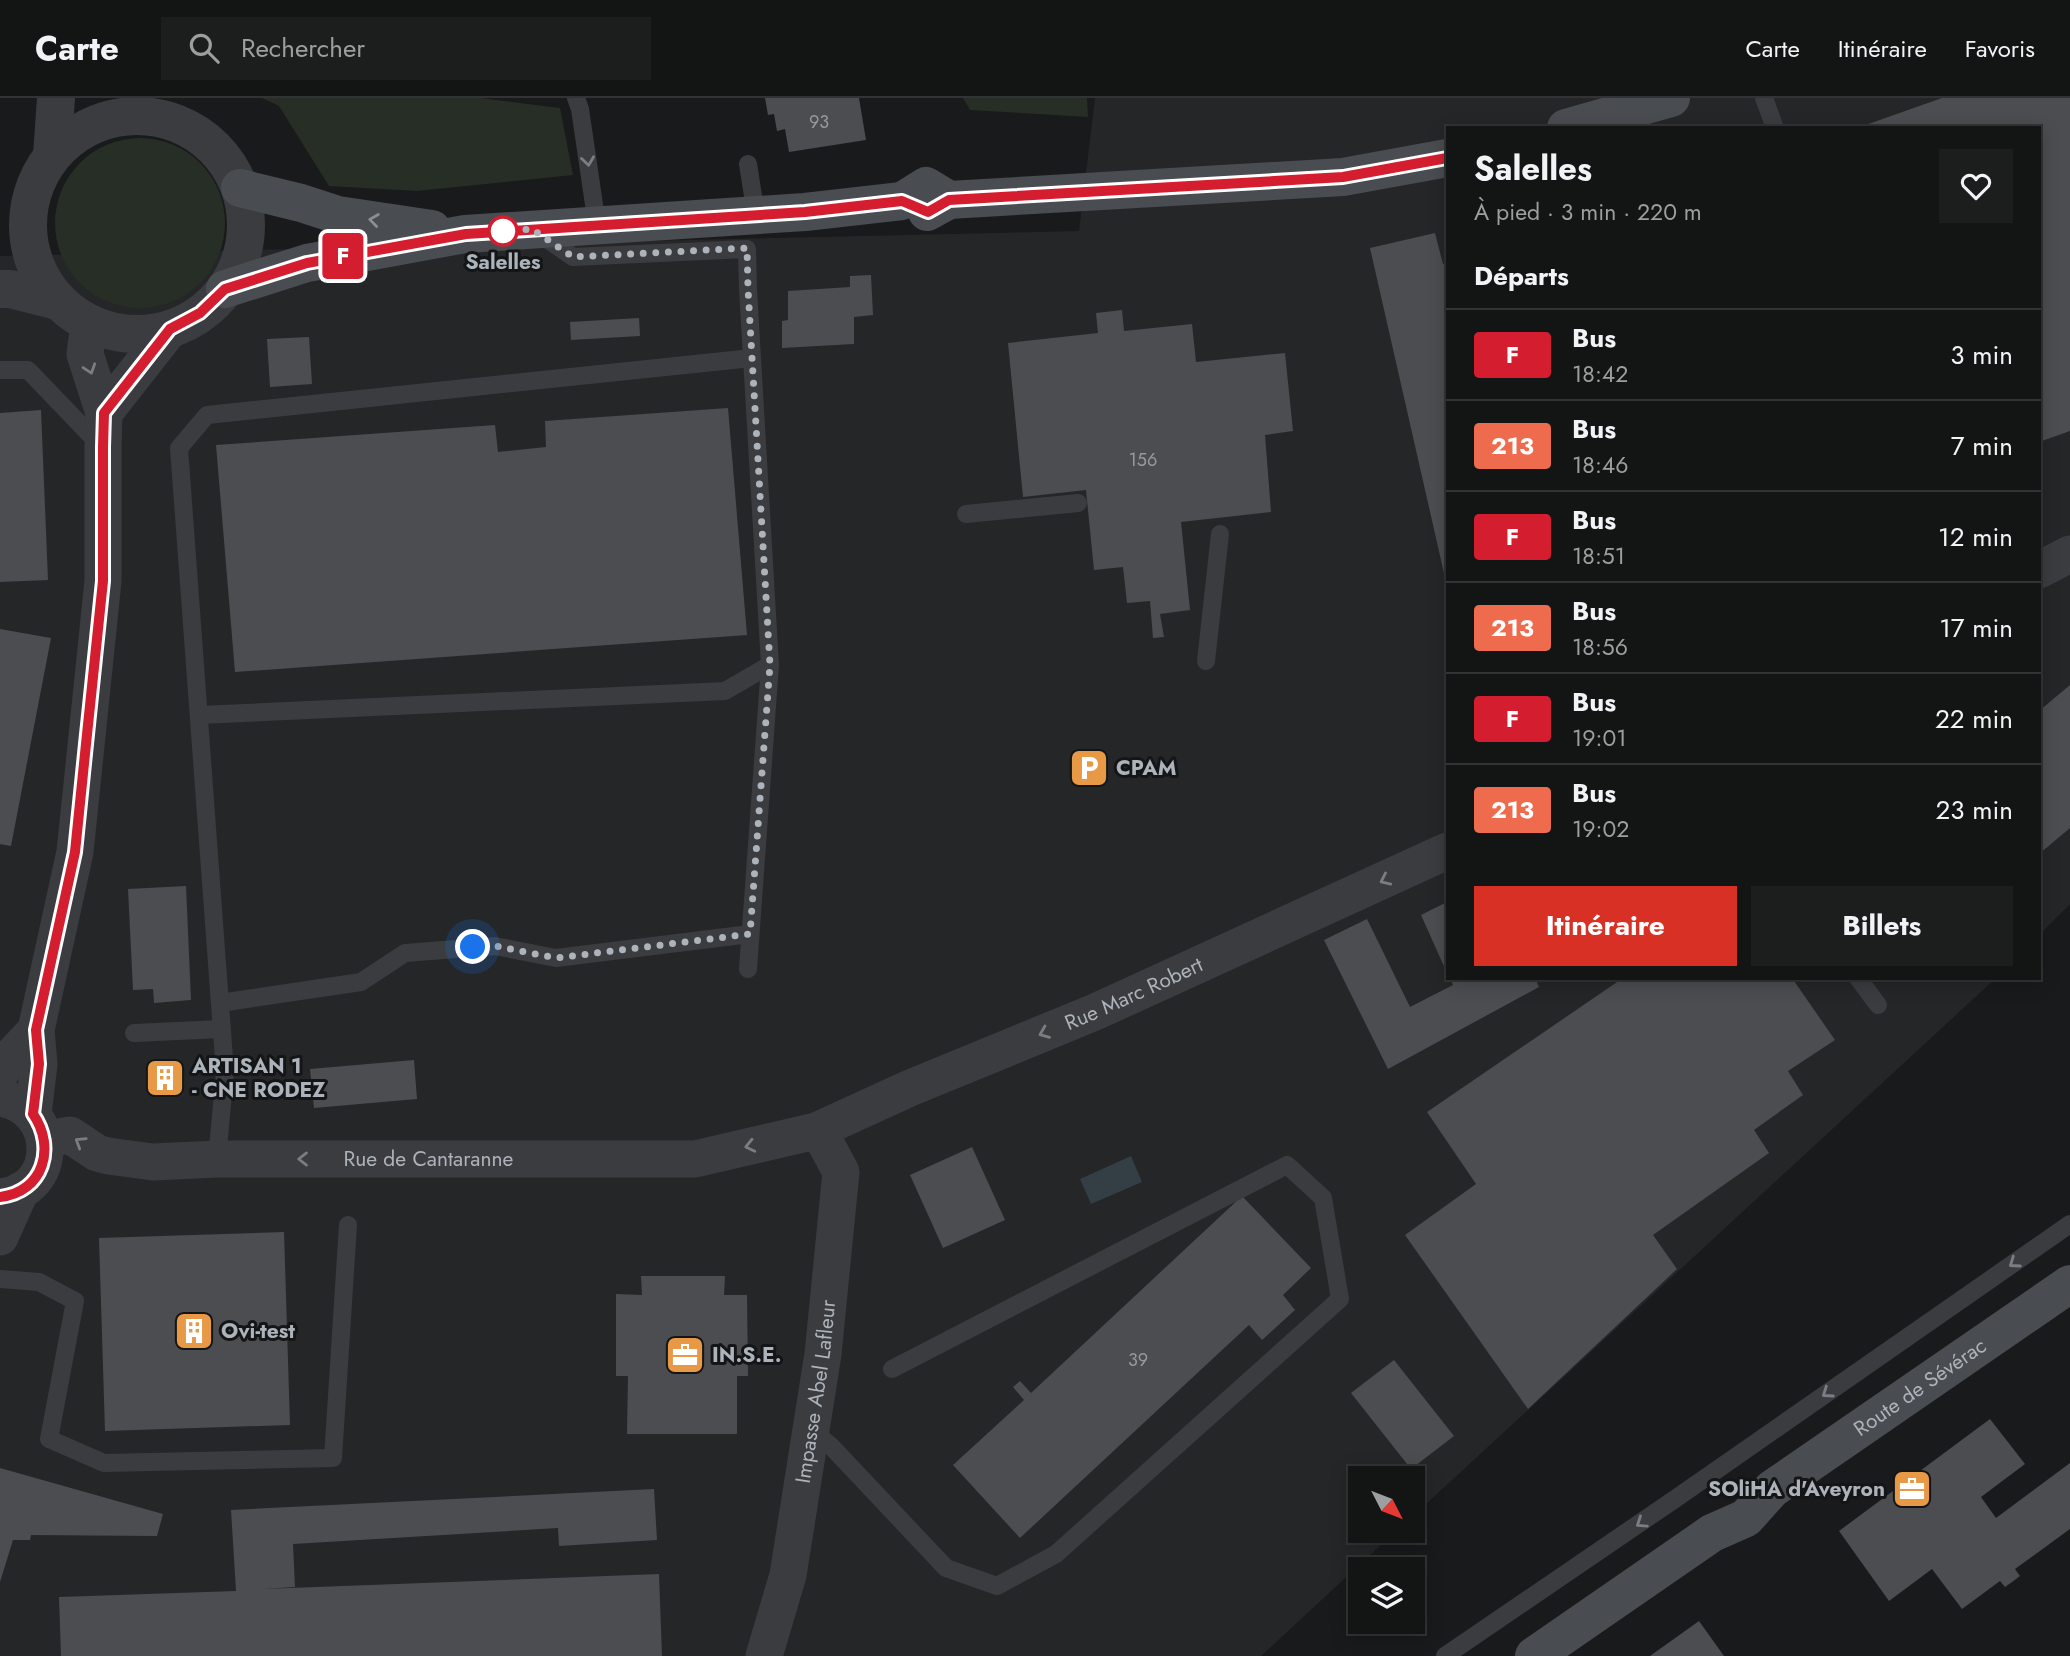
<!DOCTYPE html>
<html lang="fr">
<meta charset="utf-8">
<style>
:root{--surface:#131414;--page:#1c1d1d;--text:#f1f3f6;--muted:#9d9ea0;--line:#323334;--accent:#d93025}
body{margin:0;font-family:Jost,sans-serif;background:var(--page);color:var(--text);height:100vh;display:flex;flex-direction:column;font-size:26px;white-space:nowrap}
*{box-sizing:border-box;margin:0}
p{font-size:23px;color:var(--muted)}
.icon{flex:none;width:38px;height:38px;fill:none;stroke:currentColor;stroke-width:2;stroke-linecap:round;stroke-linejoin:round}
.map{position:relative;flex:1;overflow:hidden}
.side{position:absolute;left:1446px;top:28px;width:595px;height:854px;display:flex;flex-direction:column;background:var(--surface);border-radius:0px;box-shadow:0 4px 18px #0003,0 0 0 2px var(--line)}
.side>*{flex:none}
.badge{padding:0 14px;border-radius:5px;font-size:24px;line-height:46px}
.needle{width:46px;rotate:132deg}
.tools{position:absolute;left:1348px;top:1368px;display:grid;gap:14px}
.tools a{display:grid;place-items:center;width:77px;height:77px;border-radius:0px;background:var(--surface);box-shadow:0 4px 18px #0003,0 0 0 2px var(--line);font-size:35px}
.you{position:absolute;width:35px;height:35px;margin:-18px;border:5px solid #fff;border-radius:50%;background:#1a73e8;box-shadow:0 0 0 10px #1a73e833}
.map>.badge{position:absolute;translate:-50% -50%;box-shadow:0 0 0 4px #fff}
h2{padding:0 28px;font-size:26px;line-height:63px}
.round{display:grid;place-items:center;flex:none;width:74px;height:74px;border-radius:0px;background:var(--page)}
.headline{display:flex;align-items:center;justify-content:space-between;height:119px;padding:0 28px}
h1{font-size:33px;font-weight:700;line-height:52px}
.primary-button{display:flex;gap:14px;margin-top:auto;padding:14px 28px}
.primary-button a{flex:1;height:80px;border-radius:0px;background:var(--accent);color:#fff;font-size:28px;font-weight:700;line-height:80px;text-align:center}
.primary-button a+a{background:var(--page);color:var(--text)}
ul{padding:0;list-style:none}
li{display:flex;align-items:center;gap:21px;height:91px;padding:0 28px;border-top:2px solid var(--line)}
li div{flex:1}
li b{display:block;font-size:26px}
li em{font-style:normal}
li .badge{min-width:77px;font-weight:700;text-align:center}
header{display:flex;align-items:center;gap:42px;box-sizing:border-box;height:98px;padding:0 35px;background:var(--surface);border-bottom:2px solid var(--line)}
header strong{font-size:33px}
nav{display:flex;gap:38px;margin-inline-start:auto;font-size:24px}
.search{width:490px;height:63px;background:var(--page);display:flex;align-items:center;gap:18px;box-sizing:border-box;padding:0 24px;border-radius:0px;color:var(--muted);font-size:26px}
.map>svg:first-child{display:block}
.built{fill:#252628}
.green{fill:#262e26}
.water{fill:#333f44}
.building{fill:#4b4d50}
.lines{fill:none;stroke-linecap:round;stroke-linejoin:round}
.service{stroke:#3b3c40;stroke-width:18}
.minor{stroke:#3b3c40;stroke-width:37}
.tertiary{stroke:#3b3c40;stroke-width:38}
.secondary{stroke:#494c50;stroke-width:38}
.oneway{stroke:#7a7d83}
.oneway2{stroke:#8a8f95}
.line-casing{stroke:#fff;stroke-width:16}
.line{stroke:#d41d2f;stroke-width:10}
.walk{stroke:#adb3ba;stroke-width:7;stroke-dasharray:0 12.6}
.stop-dot{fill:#fff;stroke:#d41d2f;stroke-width:3.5}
.labels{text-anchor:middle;stroke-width:6;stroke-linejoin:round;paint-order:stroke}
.number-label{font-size:18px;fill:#949aa0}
.stop-label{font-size:21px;font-weight:bold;fill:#adb3ba;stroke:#141516}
.poi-label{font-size:21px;font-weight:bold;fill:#adb3ba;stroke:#141516;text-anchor:start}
.street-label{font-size:21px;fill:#adb3ba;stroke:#141516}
</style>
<header>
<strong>Carte</strong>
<div class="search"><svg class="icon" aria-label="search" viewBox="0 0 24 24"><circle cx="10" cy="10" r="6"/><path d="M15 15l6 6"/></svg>Rechercher</div>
<nav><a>Carte</a><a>Itinéraire</a><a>Favoris</a></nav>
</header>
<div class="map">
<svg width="2070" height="1558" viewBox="0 0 2070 1558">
<rect width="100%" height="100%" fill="#191a1b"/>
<!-- built -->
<polygon class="built" points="1095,0 2070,0 2070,806 2039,837 2039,30 1447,30 1447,880 1996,880 1412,1419 1412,1381 1360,1381 1360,1433 1396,1433 1261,1558 0,1558 0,158 1079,133"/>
<!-- green -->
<g class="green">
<polygon points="262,0 481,0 560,10 573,77 417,93 329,88 279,8"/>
<polygon points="963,0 1087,0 1088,19 970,12"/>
<circle cx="140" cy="125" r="85"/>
</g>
<!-- water -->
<polygon class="water" points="1131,1058 1142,1084 1091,1106 1080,1081"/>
<!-- building -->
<g class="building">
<polygon points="765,0 859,0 866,42 789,54 785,31 777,33 774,16 768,17"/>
<polygon points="1942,0 2070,0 2070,333 2039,344 2039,30 1857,30"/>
<polygon points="1435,135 1443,166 1447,165 1446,484 1370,150"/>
<polygon points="871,177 873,217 854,219 854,246 782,250 782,223 788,222 788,193 850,189 850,178"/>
<polygon points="1122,212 1124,233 1192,226 1196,264 1285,255 1293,333 1265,337 1271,414 1181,424 1190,512 1160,516 1164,539 1153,540 1150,503 1127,505 1123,469 1094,472 1086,392 1023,399 1008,245 1098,235 1096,215"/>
<polygon points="639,220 640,238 571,242 570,224"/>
<polygon points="309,239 312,286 270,289 267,241"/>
<polygon points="728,310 747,537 235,574 216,347 495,327 498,354 546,349 545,323"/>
<polygon points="41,312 48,482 0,484 0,315"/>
<polygon points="0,531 51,540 11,748 0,746"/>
<polygon points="2070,587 2070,730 2039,756 2039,613"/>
<polygon points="186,788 191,902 154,905 153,891 133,892 128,791"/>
<polygon points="1447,804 1447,875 1421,817"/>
<polygon points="1367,821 1410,909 1453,887 1450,880 1535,880 1539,889 1388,971 1324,842"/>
<polygon points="1623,880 1792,880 1835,942 1788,973 1803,997 1754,1032 1769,1055 1653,1137 1677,1171 1528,1311 1405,1137 1476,1086 1427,1014"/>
<polygon points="414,962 417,1001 314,1010 310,971"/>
<polygon points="158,972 172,973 171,988 157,986"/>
<polygon points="972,1049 1005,1122 943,1150 910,1077"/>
<polygon points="1242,1098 1311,1170 1283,1197 1295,1212 1262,1242 1249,1227 1020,1440 953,1367 1024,1302 1013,1289 1020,1283 1031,1295"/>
<polygon points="284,1134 290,1327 105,1333 99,1140"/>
<polygon points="641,1178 725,1178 724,1197 747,1197 748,1278 737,1278 737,1336 627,1336 628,1278 616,1278 616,1196 642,1197"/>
<polygon points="1394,1262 1454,1338 1411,1371 1351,1295"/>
<polygon points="1990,1321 2025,1366 1981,1399 1996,1420 2070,1365 2070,1431 2015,1471 2020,1478 2012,1484 2005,1489 2000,1483 1962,1511 1932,1471 1889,1503 1839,1433"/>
<polygon points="0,1370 163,1416 157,1438 31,1437 30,1442 13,1442 0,1484"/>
<polygon points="654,1391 657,1442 559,1448 558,1430 293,1446 295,1489 263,1491 659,1476 662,1558 61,1558 59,1499 236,1493 231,1412"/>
<polygon points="1699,1523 1724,1558 1650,1558"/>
</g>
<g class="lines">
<!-- service -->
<g class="service">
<polyline points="576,0 580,11 597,127"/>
<polyline points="1764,0 1775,30"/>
<polyline points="748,66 756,117"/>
<polyline points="0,272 28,272 100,347"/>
<polyline points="966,416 1078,405"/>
<polyline points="1206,563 1220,436"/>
<polyline points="199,617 725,593 770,567 752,260"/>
<polyline points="748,871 770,567"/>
<polyline points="1858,880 1878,907"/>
<polyline points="220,905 361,884 405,855 495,848 556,860 750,836"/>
<polyline points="134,935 222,931"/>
<polyline points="217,1061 225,974 179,350 207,317 752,260 748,191 747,151 573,159 541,137"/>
<polyline points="0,1181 39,1184 75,1203 49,1341 104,1365 333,1360 348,1127"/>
<polyline points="811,1332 830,1347 946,1470 997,1488 1056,1456 1340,1201 1323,1100 1287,1067 892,1271"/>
<polyline points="1445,1558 1675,1401 2070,1126"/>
</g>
<!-- minor -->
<g class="minor">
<polyline points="104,315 170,231"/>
<polyline points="2039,472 2070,456"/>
<polyline points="0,976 9,961 36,932"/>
<path d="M0,1000C60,1010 60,1093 0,1099"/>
<polyline points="33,1016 39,966 36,932 75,754 103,483 103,349 104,315 85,256 89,225"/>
<path id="s1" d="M45,1041L70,1037L97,1055L108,1058L153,1064L217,1061H695L816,1033L910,990L1095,914L1447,753"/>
<polyline points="0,1139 21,1092"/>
<path id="s2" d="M764,1558L788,1477L823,1256L841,1074L826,1046L816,1033"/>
</g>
<!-- tertiary -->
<g class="tertiary">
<circle cx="137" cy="127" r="109"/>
<polyline points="52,58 56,0"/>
<polyline points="0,191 10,191 58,203"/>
</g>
<!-- secondary -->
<g class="secondary">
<polyline points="1566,30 1671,0"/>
<polyline points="240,90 301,105 338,117 432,131"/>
<polyline points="927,114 949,102 1343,79 1447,60"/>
<polyline points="225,191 307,165 465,136 805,114 902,103 926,88 949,102"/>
<path id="s3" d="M1534,1558L1712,1435L1746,1420L1772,1391L2070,1186"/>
</g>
</g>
<!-- one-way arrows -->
<defs><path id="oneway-chevron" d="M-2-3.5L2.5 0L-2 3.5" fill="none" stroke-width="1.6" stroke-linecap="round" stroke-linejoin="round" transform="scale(1.75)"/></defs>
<g class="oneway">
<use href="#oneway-chevron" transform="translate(588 63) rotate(82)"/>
<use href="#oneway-chevron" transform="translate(90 271) rotate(72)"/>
<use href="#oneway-chevron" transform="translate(1385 782) rotate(155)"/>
<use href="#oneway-chevron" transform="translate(1044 935) rotate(158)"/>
<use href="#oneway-chevron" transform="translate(80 1044) rotate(-148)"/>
<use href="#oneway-chevron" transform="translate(750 1048) rotate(167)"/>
<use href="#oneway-chevron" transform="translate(303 1061) rotate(-180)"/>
<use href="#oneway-chevron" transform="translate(2014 1165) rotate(145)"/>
<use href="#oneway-chevron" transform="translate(1827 1295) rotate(145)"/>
<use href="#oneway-chevron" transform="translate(1641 1425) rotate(146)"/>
</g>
<use class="oneway2" href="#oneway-chevron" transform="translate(374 122) rotate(-172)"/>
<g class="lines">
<!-- line casing -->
<g class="line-casing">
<path id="line" d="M0,1099C44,1094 56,1049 33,1016L39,966L36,932L75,754L86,646L103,483V349L104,315L170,231L200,215L225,191L307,165L466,136L805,114L902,103L928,114L949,102L1343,79L1447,60"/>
</g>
<!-- line -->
<use href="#line" class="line"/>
<!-- walk -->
<polyline class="walk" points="473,849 495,848 556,860 750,836 770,567 748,191 747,150 573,159 532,131 503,133"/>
</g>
<!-- icons -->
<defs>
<g id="parking-square" transform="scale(2.0125)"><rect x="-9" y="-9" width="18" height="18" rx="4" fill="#e79946" stroke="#141516"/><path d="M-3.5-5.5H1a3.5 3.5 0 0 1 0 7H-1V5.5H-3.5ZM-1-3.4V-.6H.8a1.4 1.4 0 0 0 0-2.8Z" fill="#fff"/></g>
<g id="building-square" transform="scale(2.0125)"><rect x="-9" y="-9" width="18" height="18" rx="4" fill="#e79946" stroke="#141516"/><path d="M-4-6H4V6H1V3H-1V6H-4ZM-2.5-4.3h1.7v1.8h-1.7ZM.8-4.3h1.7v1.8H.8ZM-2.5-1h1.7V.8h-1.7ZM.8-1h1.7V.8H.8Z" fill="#fff"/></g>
<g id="office-square" transform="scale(2.0125)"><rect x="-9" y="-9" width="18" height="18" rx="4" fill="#e79946" stroke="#141516"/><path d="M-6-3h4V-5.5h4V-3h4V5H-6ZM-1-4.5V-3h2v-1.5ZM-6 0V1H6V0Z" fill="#fff"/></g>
</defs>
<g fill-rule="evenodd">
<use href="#parking-square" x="1089" y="670"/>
<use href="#building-square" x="165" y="980"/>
<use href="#building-square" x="194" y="1233"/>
<use href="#office-square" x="685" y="1257"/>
<use href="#office-square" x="1912" y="1391"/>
</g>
<!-- markers -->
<circle class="stop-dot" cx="503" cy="133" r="14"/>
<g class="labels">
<!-- number labels -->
<g class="number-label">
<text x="819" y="30">93</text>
<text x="1143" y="368">156</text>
<text x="1138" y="1268">39</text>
</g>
<!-- stop labels -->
<g class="stop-label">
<text x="503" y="171">Salelles</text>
</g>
<!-- poi labels -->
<g class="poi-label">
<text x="1116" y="677">CPAM</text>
<text x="192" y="975">ARTISAN 1<tspan x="192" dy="24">- CNE RODEZ</tspan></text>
<text x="221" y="1240">Ovi-test</text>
<text x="712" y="1264">IN.S.E.</text>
<text x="1885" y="1398" text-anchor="end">SOliHA d'Aveyron</text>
</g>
<!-- street labels -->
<g class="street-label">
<text dy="7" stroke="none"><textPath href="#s1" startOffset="1127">Rue Marc Robert</textPath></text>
<text dy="7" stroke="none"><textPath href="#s1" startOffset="390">Rue de Cantaranne</textPath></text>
<text dy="7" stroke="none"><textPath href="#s3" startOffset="472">Route de Sévérac</textPath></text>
<text dy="7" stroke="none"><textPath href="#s2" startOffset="270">Impasse Abel Lafleur</textPath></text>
</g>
</g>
</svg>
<div class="tools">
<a><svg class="needle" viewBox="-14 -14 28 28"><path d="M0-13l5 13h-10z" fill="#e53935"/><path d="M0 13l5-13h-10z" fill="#9d9ea0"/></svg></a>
<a><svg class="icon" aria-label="layers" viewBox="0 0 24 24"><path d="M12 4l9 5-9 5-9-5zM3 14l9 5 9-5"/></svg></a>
</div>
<div class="you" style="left:473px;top:849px"></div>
<b class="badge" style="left:343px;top:158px;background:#d41d2f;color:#fff">F</b>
<section class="side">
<div class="headline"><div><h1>Salelles</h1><p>À pied · 3 min · 220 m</p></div><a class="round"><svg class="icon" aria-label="heart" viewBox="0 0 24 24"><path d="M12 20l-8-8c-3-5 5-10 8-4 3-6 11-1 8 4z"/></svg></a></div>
<h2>Départs</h2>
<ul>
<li><span class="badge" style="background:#d41d2f;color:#fff">F</span><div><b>Bus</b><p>18:42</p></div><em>3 min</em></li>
<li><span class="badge" style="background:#ee6c4d;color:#fff">213</span><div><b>Bus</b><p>18:46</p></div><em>7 min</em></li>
<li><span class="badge" style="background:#d41d2f;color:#fff">F</span><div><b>Bus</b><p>18:51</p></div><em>12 min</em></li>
<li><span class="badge" style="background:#ee6c4d;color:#fff">213</span><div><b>Bus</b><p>18:56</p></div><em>17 min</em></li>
<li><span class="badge" style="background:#d41d2f;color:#fff">F</span><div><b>Bus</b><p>19:01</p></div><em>22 min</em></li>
<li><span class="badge" style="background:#ee6c4d;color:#fff">213</span><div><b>Bus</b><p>19:02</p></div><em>23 min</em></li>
</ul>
<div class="primary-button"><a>Itinéraire</a><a>Billets</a></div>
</section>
</div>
